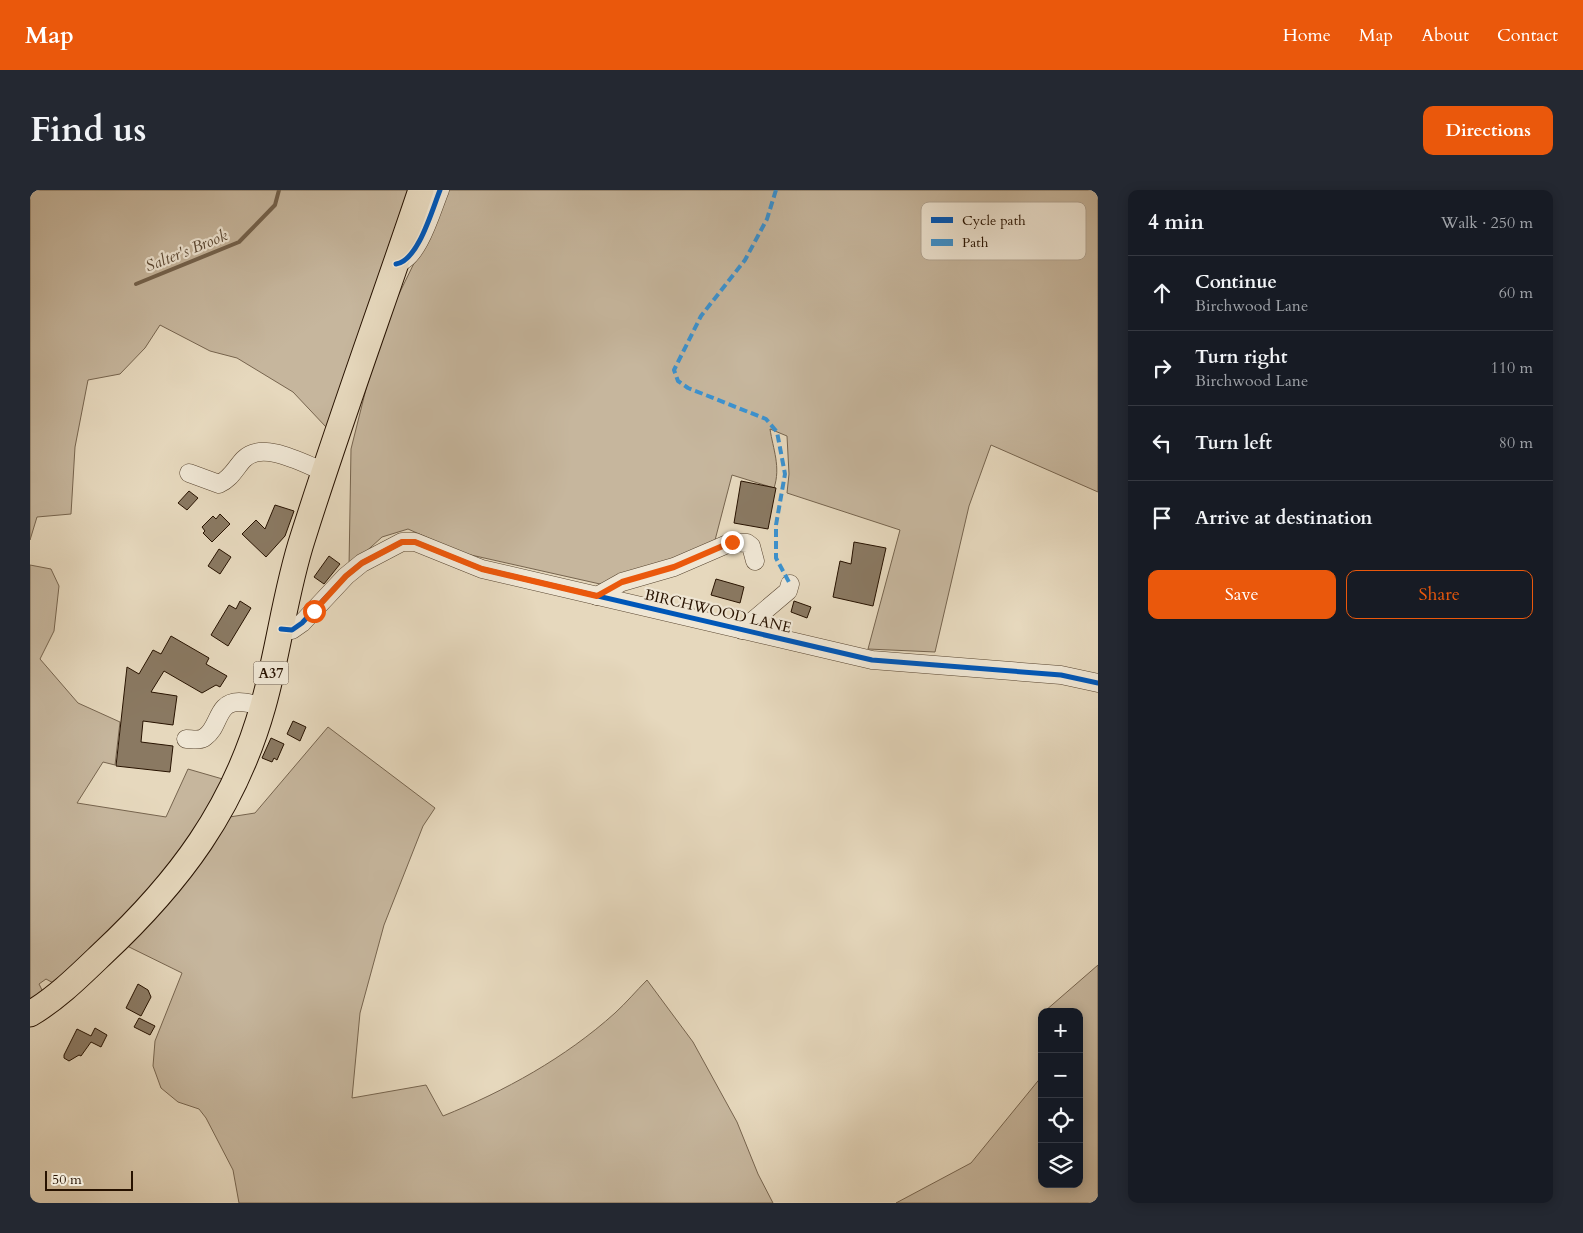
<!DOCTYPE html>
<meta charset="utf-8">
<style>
body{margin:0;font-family:Cardo,serif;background:#242831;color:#f1f3f6}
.controls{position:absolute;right:15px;bottom:15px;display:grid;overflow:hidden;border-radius:10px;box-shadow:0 2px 12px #0003}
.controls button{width:45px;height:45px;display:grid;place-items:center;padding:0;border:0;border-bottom:1px solid #363941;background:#171b24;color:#f1f3f6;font:25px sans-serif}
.scale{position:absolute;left:15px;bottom:12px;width:88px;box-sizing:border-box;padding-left:5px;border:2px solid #271200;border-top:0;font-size:14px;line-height:18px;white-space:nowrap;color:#271200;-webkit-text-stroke:4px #efe6d4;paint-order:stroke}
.stop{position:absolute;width:15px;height:15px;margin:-11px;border:4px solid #ea580c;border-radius:50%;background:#fff}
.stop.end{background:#ea580c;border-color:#fff;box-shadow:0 1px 5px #0008}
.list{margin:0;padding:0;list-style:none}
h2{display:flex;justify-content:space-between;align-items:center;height:65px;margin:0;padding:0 20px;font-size:21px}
h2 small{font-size:16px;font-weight:400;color:#9ea1a6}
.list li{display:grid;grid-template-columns:32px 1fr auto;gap:15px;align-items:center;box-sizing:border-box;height:75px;padding:0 20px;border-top:1px solid #363941}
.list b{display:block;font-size:19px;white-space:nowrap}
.list p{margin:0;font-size:16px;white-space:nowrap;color:#9ea1a6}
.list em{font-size:16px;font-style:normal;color:#9ea1a6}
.actions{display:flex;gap:10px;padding:15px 20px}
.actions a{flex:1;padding:11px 0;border:1px solid #ea580c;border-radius:10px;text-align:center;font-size:18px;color:#ea580c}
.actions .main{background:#ea580c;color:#fff}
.icon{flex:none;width:28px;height:28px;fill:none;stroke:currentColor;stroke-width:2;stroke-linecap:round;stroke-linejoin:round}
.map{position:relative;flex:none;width:1068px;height:1013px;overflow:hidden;border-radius:10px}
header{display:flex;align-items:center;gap:30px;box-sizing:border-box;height:70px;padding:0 25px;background:#ea580c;color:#fff}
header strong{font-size:24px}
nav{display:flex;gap:28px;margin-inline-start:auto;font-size:18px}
.intro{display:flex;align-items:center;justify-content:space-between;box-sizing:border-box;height:120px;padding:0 30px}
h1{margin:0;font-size:35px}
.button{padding:12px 22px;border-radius:10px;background:#ea580c;color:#fff;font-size:18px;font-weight:700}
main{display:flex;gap:30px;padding:0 30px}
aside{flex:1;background:#171b24;border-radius:10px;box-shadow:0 2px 12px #0003}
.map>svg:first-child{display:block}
</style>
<header>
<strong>Map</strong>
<nav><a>Home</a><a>Map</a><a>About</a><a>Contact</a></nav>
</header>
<div class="intro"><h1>Find us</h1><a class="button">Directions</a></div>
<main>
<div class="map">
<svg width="1068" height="1013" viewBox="0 0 1068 1013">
<rect width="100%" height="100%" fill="#e6d8bd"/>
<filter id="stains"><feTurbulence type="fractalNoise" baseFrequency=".004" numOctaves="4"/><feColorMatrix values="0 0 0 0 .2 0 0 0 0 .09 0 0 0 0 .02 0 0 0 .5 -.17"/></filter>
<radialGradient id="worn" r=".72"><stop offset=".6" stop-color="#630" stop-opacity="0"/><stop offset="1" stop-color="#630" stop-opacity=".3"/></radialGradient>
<g fill="#c6b69d" stroke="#76644e">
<path d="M0,0H378L300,237H296L263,202L207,168L180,161L130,135L115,158L90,184L58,190L45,257L41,324L7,327L0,350Z"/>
<path d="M414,0H1068V302L961,255L939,316L905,462L838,459L870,340L757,303L759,284L757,246L740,239C743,259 751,277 744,298L702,285L684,354L570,394L432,363L378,339L352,347L319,377L321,259L350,143L388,65Z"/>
<path d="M0,375L21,379L29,396L24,441L10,469L48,513L90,532L85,575L73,572L47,613L136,627L158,579L196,590L187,606L125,698L27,795L16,789L9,794L15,806L0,816Z"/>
<path d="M298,537L405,618L393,636L354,735L330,823L322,908L396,895L413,926C475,901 535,868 585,823C596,813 606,801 617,790L663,852L707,932L728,984L743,1013H209L203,980L176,928L169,919L148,912L131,898L123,876L125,851L152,783L93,754L193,628L225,623Z"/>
<path d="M1068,775V1013H866L941,973L1012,886V994H1049V822L1015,821Z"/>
</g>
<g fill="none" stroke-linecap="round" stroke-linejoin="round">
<path stroke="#73614b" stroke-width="4" d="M106,94L209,52L245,15L249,0"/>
</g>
<g fill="#8a7962" stroke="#271200">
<path d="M711,291L746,298L738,339L704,333Z"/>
<path d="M159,301L168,308L157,320L148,313Z"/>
<path d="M245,315L264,321L255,346L236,367L212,344L226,330L235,339Z"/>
<path d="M190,324L200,334L182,352L173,343L175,341L172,337L183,326L186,329Z"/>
<path d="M824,352L856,358L843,416L803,407L810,371L821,374Z"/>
<path d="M189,359L201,367L190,384L178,376Z"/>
<path d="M299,366L310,374L294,394L284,387Z"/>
<path d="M686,389L714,397L710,413L681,405Z"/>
<path d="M210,411L221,418L198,456L181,445L199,415L206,419Z"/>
<path d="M764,411L781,417L777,428L761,422Z"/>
<path d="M141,446L179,468L176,474L197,486L190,497L186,495L172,503L134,481L121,502L147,506L143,535L113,531L111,552L143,556L140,582L86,576L97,477L109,484L123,460L131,464Z"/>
<path d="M263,531L276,537L270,551L257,544Z"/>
<path d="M241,548L254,554L247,570L244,568L242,572L232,568Z"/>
<path d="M108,794L118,800L121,807L111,826L96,818Z"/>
<path d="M109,828L125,836L120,845L104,837Z"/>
<path d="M65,838L77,845L71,857L61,852L51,866L49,865L39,871L34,868V865L47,839L61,846Z"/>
</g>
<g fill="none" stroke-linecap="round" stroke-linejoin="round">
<defs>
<g id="minor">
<path d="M366,73C388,71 402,19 410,0"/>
<path d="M159,283L189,294C201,289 206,277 214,269C233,250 274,274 295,282"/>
<path d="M567,406L592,392L644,377L702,352L717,353L721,356L725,371"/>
<path d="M251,439L262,440L272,433L316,386L332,373L372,352H385L452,379L842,470L1031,485L1068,493"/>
<path d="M712,440L758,401L760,394"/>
<path d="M156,549C162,549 170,551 175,547C190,537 186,512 209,512C217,512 225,515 233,516"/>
</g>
<path id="highway" d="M0,824C27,808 49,786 72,764C149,692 204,619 233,516C249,460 255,402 273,347C310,230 352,116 391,0"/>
</defs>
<use href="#minor" stroke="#57442f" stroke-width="19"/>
<use href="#highway" stroke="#271200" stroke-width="27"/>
<use href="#minor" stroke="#efe6d4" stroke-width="18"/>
<use href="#highway" stroke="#e6d8bd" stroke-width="25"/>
<path stroke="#3b92d0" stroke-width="4" stroke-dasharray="8 4" stroke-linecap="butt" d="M746,0L737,29L715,70L671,126L644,180L648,191L658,198L736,229L747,242L755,284L746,335V368L760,394"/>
<defs>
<g id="cycleway">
<path d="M366,74C388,71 402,20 410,0"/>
<path d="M251,439L262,440L272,433L316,386L332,373L372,352H385L452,379L842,470L1031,485L1068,493"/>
</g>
</defs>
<use href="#cycleway" stroke="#efe6d4" stroke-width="8"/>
<use href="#cycleway" stroke="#0057b8" stroke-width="5"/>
</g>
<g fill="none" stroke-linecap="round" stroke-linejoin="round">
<path stroke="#ea580c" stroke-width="6" d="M284,421L316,386L332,373L372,352H385L452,379L567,406L592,392L644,377L702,352"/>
</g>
<g text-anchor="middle" stroke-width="4.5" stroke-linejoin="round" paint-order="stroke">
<rect fill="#efe6d4" stroke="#635240" stroke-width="1" x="223.5" y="471.5" width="35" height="23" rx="4"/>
<g font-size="14" font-weight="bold" fill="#271200">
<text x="241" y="488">A37</text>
</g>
<g font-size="15" fill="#271200" stroke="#efe6d4">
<text transform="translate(688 421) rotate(13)" y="5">BIRCHWOOD LANE</text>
</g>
<g font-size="16" font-style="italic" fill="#594632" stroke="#efe6d4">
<text transform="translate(156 60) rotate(-22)" y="6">Salter's Brook</text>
</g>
</g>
<rect x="891" y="12" width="165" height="58" rx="8" fill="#efe6d4" stroke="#b3a694" stroke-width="1"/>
<rect x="901" y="27" width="22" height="6" fill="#0057b8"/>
<rect x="901" y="49" width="22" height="7" fill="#3b92d0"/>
<g font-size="14" fill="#271200">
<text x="932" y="35">Cycle path</text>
<text x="932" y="57">Path</text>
</g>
<rect width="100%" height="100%" filter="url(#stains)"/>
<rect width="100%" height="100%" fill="url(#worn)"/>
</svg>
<div class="controls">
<button>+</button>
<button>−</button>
<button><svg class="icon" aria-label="locate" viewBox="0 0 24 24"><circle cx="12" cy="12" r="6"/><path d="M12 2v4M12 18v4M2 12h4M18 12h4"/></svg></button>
<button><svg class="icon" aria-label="layers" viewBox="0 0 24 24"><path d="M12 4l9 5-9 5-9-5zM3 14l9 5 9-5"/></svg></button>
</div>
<div class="scale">50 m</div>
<div class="stop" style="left:284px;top:421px"></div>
<div class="stop end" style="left:702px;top:352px"></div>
</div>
<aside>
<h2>4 min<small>Walk · 250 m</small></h2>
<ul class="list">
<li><svg class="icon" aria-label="ahead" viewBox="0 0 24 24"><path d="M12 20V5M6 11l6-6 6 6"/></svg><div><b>Continue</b><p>Birchwood Lane</p></div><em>60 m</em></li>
<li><svg class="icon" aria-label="right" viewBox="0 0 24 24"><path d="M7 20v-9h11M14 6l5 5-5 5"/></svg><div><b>Turn right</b><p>Birchwood Lane</p></div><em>110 m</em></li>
<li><svg class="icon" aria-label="left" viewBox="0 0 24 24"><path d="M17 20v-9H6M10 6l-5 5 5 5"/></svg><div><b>Turn left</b></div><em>80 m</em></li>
<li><svg class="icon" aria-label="arrive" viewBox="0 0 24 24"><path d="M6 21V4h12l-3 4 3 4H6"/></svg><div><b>Arrive at destination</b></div></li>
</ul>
<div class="actions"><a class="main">Save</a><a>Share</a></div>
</aside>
</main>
